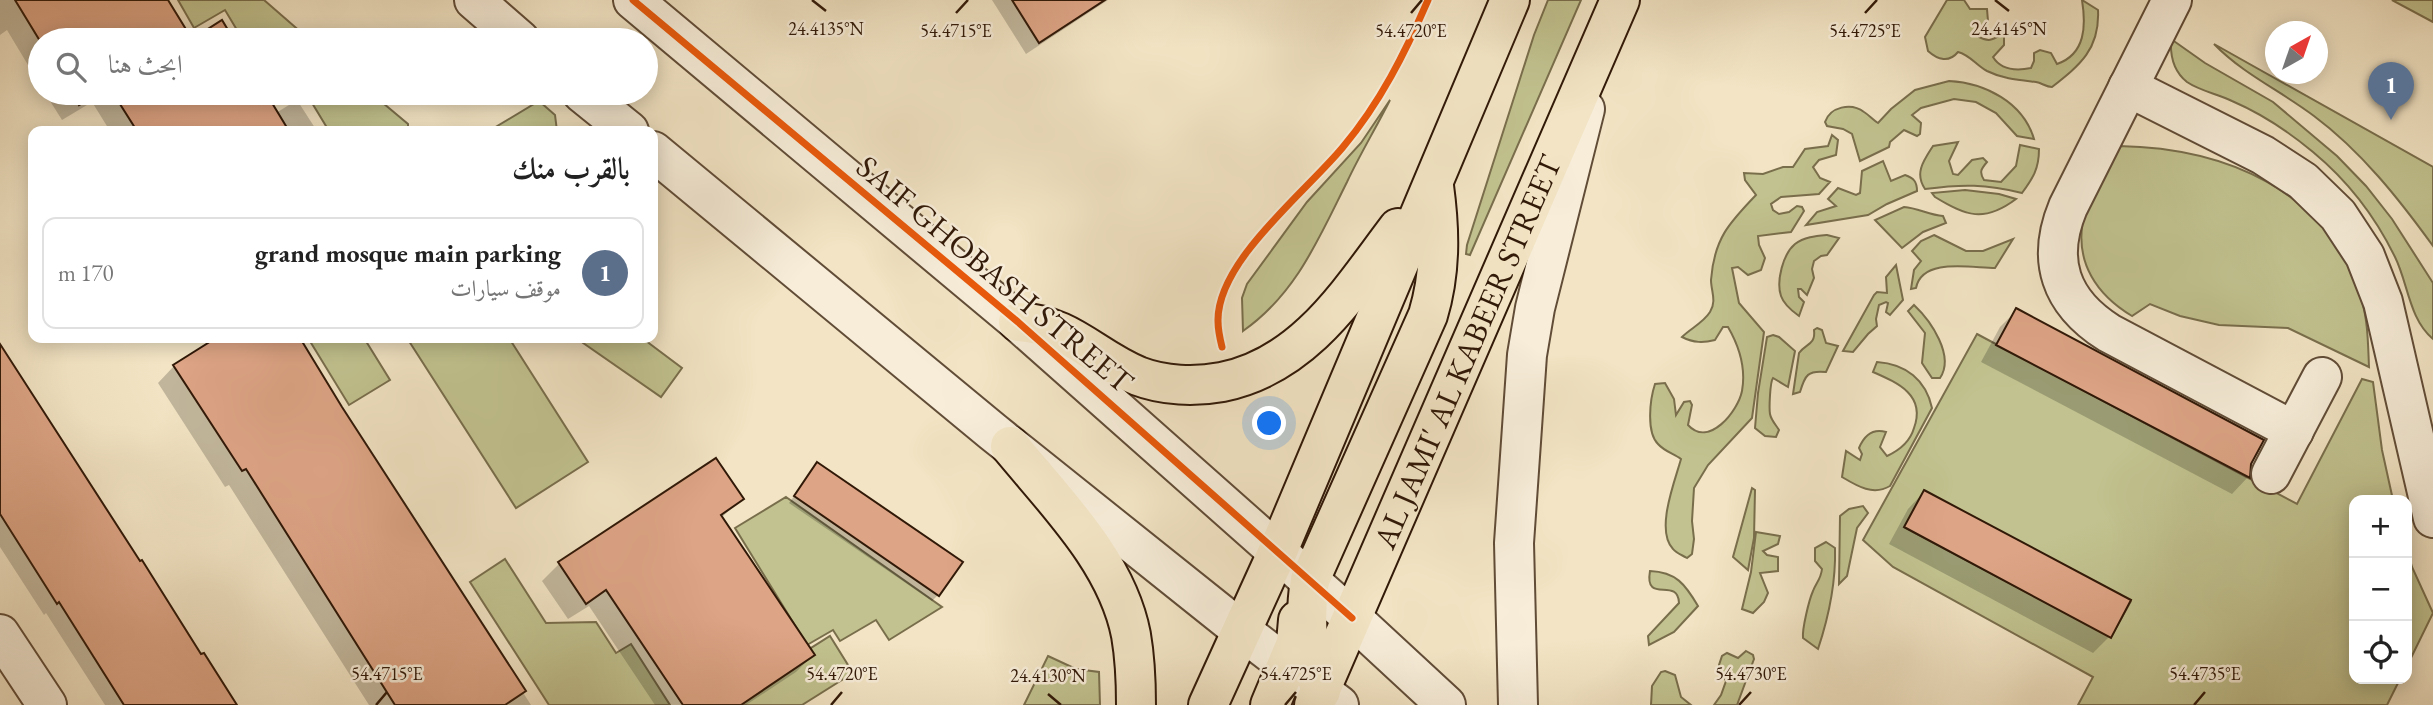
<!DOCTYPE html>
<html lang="ar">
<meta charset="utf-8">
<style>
body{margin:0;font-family:"EB Garamond",Amiri,serif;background:#f2f2f2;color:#222;direction:rtl}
.controls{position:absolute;right:21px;bottom:21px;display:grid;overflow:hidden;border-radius:14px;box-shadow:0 4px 18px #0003}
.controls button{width:63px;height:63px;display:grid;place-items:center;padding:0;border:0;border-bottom:2px solid #e0e0e0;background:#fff;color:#222;font:35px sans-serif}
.compass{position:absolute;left:2265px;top:21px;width:63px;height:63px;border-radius:50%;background:#fff;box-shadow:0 4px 18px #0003;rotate:40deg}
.you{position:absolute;left:1270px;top:424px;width:24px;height:24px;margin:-18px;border:5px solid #fff;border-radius:50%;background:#1a73e8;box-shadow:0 0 0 10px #1a73e833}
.badge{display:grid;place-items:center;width:46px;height:46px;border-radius:50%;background:#8f2418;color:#fff;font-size:23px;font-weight:700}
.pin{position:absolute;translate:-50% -58px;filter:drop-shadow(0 2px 4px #0008)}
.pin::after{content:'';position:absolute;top:37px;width:24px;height:21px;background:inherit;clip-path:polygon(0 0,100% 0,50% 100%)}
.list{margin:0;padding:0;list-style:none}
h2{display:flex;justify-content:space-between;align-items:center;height:91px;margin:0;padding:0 28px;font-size:30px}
h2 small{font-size:23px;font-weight:400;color:#767676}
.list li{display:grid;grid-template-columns:46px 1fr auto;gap:21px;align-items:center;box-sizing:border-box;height:112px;margin:0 14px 14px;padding:0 14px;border:2px solid #e0e0e0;border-radius:14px}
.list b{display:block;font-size:26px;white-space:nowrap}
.list p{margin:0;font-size:23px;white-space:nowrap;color:#767676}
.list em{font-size:23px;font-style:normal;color:#767676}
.icon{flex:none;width:38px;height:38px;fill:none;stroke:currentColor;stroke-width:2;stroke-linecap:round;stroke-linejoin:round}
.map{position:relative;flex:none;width:2433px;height:705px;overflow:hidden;direction:ltr}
.search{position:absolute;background:#fff;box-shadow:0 4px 18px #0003;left:28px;top:28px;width:630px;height:77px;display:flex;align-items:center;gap:18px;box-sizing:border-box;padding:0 24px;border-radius:38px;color:#767676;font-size:26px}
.panel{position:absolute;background:#fff;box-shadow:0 4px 18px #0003;left:28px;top:126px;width:630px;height:217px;border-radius:14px;direction:rtl}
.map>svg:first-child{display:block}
</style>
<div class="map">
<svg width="2433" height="705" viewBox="0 0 2433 705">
<rect width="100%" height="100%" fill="#f2e4c4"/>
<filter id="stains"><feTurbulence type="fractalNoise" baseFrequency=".00286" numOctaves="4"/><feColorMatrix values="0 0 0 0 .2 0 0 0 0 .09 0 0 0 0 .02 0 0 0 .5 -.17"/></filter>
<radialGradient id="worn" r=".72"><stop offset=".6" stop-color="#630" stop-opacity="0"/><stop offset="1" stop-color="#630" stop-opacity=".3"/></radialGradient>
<g fill="#c1c28f" stroke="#796e4c" stroke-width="2" fill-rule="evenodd">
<path d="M178,0H264L310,40H243L225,10L194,28Z"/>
<path d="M1548,0H1581L1470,255L1466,254L1467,245L1534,35Z"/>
<path d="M1947,0H1964L1970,9H1987L1988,21L1977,31L1979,37C1989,42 1992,40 2001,35L2004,36V45L1993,57C2001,70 2016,71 2031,68L2034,61V53L2040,50L2051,53L2057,64C2086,54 2086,25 2082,0L2098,10C2100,49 2080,65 2052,87C2046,87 2042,83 2036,82C2018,80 2003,79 1987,71C1976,65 1970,55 1958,52C1949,63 1938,60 1928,51L1925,37Z"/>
<path d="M2392,0H2433V22Z"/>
<path d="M2171,39L2205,63L2273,102L2337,156L2366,186L2392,219L2433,283V339C2409,319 2408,283 2395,257C2375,216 2348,181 2313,152C2289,132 2260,113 2232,101C2218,94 2200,91 2187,82C2173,71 2170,55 2171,39Z"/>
<path d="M2214,44L2433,167V246C2399,199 2361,151 2314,116C2281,91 2243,74 2214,44Z"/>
<path d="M1949,81C1985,83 2023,102 2034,139L2017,136L1996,113L1976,102L1954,99L1921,108L1912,115L1921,123L1920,134L1917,136L1904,130L1890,142L1889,147L1860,161L1852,134L1843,129L1827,126L1825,122C1830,107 1851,102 1864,112C1869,115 1873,120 1878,123L1891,109L1915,90Z"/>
<path d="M306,93H371L408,124V131H329Z"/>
<path d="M1390,100C1376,128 1360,154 1347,182C1319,238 1296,294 1243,331L1242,298L1247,284L1307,202L1361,143Z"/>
<path d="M539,101L555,115L557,131H489Z"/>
<path d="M1832,135L1838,140L1836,155L1819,160L1813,167L1820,178L1830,182L1819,194L1781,197L1771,204L1773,210L1779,214L1789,212L1797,206L1802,207L1804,211L1791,232L1758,236L1759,245L1765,258L1761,270L1748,275L1738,267L1732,268L1739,303L1764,332L1752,418L1708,465L1694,488L1692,521L1694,539L1692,554L1687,558C1682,555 1676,553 1673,549C1655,530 1675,481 1681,459C1674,454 1664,451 1658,444C1646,432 1650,399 1655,384L1665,383L1674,399L1676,415L1684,402L1690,401L1692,405L1688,425C1709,448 1738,411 1742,391C1746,369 1739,346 1728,327H1723L1715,340C1703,343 1694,343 1682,337C1691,328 1703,323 1710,312C1717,301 1711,291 1711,280C1714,239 1729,223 1756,195L1745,180L1744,173L1763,174L1783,167H1793L1805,149L1828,146Z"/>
<path d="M1958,142L1949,161L1953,174L1958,175L1972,160L1983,158L1987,162C1981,169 1979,172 1984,180L2001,182L2016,166L2020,145L2039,149C2039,169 2033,178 2022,193C1986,184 1962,184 1925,189C1914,173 1924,160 1933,146Z"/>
<path d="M2119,146C2224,148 2328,189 2361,298C2368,320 2368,344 2369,367L2288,328L2219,325L2180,316L2150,304L2132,316C2097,295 2075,263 2083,220C2087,203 2110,164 2119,146Z"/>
<path d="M1883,161L1891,181L1905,175C1914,178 1917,182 1917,191L1887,204L1868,215L1806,225L1817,212L1836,206L1828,199L1838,188L1856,195L1860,193L1862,171Z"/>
<path d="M1965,190L1999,194L2016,199C1984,223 1966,216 1935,197L1932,193Z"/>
<path d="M1904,207C1918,208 1929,215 1943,216L1946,223L1923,232L1902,248L1875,220Z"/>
<path d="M1827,235L1839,238L1827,255L1821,256L1814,261L1812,269L1814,278L1807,295L1801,289H1798L1799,297L1804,302L1799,316C1792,311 1784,305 1781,296C1776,281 1783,254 1795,244C1804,237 1816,236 1827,235Z"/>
<path d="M1934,235L1966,251H1983L2013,239L1995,268C1972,268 1922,257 1916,288L1911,289L1914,270L1921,261L1912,251L1921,241Z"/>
<path d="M1896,265L1903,300L1890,315L1886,312L1888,303L1886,302L1879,305L1876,319L1877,326L1868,334L1853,352L1843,351L1874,295L1877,292L1887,293L1886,277Z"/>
<path d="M1914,305C1931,321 1955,356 1940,378H1932L1922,363L1925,333L1908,311Z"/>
<path d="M1817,328L1822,330L1826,343L1838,346L1826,372C1808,370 1805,375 1800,392L1793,394L1799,353C1805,344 1816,345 1814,330Z"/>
<path d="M1977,334L2297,504L2362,379L2373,382L2382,450L2393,500H2354V679H2400L2387,705H2078L2093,677L1893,567L1863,540ZM1904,527L2131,600V601L2111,637Z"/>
<path d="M1773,335L1779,337L1795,351L1788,387L1773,378C1770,382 1769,408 1770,414C1771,420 1776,425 1779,430L1776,437L1765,436L1755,428L1758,393L1767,337Z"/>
<path d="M308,338H364L390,380L349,405Z"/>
<path d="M407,338H509L588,462L516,508Z"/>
<path d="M576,338H642L682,368L661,397Z"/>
<path d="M1877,362C1906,364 1926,380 1932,408L1890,486C1873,496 1857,486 1842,477L1846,451L1860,460L1862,454L1859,448C1864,436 1872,428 1886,432L1880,447L1887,456C1900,450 1910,442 1914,428C1926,395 1898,383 1873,372Z"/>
<path d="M1752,488L1755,490L1754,538L1748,570L1733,557Z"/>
<path d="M786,497L942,607L889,640L876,620L840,641L833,630L807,645L735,528Z"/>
<path d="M1863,506L1868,513L1857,528L1847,576L1839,584L1840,516L1849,509Z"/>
<path d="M1756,532L1780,536L1778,544L1763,551L1767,555L1778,557V571L1760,573L1768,593L1764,602L1753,613L1742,609L1751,572Z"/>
<path d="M1826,542L1835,548C1836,583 1829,616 1818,649L1803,638C1802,629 1809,600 1813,591C1816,583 1821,579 1822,569L1815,561V548Z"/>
<path d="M2407,549L2412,567L2433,613L2407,666Z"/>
<path d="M505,559L546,623L596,622L616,653L631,644L670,705H549L470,582Z"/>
<path d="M1650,571C1676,572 1685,584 1698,606L1674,632L1649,645L1648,636L1679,603C1678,576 1644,605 1650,571Z"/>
<path d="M830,636L853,673L802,705H721Z"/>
<path d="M1746,651L1753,655L1754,659L1737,705H1714L1721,695L1726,681L1719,665L1722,656L1727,653L1738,658Z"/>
<path d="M1048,656L1076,669L1099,672L1100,705H1024Z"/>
<path d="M1665,671L1675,675L1681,697L1691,705H1651L1652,686L1661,672Z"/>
</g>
<g fill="#0003">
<path d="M0,0H166L190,40H40V85L7,30L0,35Z"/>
<path d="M992,0H1108L1026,54Z"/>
<path d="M45,93H264L276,113L297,100L317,131H110L92,102L62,120Z"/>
<path d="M2017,310L2250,464L2248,477L2232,494L1981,362L2000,327Z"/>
<path d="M219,338H297L531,705H369L229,485L225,487L158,383L174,366Z"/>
<path d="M0,348L201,657L235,705H105L46,613L44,615L0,547Z"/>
<path d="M716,460L742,499L721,518L813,655L796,672L746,705H655L589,606L568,619L542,581L559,564Z"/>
<path d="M817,465L938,595L932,601L789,503Z"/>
<path d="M1924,492L2110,636L2093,653L1889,544L1908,509Z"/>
</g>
<g fill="#dda485" stroke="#311908" stroke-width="2">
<path d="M15,0H168L192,39L222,20L234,40L40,41Z"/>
<path d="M1012,0H1105L1039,43Z"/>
<path d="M72,93H99L79,105Z"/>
<path d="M113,93H266L289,131H137Z"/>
<path d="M2016,308L2264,440L2251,464L2250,478L1996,345Z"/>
<path d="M216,338H300L342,407L526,691L505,705H395L246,469L242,471L173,365Z"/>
<path d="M0,344L140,561L142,560L201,654L204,653L237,705H124L59,602L57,604L0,514Z"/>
<path d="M716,458L744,499L721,515L815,655L741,705H683L606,590L586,604L558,562Z"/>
<path d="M817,462L963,562L939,596L794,496Z"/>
<path d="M1924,490L2131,600L2111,638L1904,527Z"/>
</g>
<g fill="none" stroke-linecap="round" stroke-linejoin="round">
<defs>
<g id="minor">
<path d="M474,0L520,40"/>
<path d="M633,0L1018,322L1352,618L1446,705"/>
<path d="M2172,0L2068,207C2046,260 2060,302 2109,333L2294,431"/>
<path d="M2128,87L2263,155L2303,181L2338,215L2365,256L2383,302L2433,518"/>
<path d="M582,93L629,131"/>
<path d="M653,151L993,432L1242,631L1339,705"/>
<path d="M2271,474L2322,377"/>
<path d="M0,634L47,705"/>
<path d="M1518,705L1514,543L1527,355L1535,308L1585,109"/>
</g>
<g id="major">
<path d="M1018,322C1071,325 1092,357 1138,376C1164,386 1195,387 1222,382C1306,365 1350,291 1398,228"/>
<path d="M1010,446C1056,502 1117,562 1131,635C1135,658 1136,682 1136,705"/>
<path d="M1321,691C1307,653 1304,620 1310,580L1428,315C1441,272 1440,230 1434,186"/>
<path d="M1208,705L1278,551L1510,0"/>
<path d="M1270,705L1296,643L1298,620"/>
<path id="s1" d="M1314,705L1620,0"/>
</g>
</defs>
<use href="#minor" stroke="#614c37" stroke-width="42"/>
<use href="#major" stroke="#311908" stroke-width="42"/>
<use href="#minor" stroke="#f7edd9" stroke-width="38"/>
<use href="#major" stroke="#f2e4c4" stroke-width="38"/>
<defs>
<g id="cycleway">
<path d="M633,0L1018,322L1352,618"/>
<path d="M1222,347C1220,339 1218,330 1218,321C1217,261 1306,192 1343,147C1380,103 1405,53 1428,0"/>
</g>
</defs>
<use href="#cycleway" stroke="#f7edd9" stroke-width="11"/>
<use href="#cycleway" stroke="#e8590c" stroke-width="7"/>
</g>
<path fill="none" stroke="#311908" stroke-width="2.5" d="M812,0L826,11M1995,0L2009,11M956,13L968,0M1411,13L1422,0M1865,13L1877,0M1048,694L1061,705M376,705L387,692M831,705L842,692M1285,705L1296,692M1739,705L1751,692M2194,705L2205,692"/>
<g text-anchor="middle" stroke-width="5" stroke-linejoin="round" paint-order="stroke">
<g font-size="32" fill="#311908" stroke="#f7edd9">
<text transform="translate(995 274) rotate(40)" y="11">SAIF GHOBASH STREET</text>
<text dy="11" stroke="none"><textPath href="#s1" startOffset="385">AL JAMI' AL KABEER STREET</textPath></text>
</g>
</g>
<g font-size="18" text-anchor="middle" fill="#311908" stroke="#f7edd9" stroke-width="5" stroke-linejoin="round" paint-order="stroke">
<text x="826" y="35">24.4135°N</text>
<text x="2009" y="35">24.4145°N</text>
<text x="956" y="37">54.4715°E</text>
<text x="1411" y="37">54.4720°E</text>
<text x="1865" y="37">54.4725°E</text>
<text x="387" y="680">54.4715°E</text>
<text x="842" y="680">54.4720°E</text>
<text x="1296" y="680">54.4725°E</text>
<text x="1751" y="680">54.4730°E</text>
<text x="2205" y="680">54.4735°E</text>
<text x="1048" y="682">24.4130°N</text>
</g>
<rect width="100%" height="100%" filter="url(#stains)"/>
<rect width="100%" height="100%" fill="url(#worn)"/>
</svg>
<div class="controls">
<button>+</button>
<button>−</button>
<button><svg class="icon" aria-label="locate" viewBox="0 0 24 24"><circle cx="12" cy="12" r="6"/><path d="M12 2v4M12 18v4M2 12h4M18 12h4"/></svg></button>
</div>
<svg class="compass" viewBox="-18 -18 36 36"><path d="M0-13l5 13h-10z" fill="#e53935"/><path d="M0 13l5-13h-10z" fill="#767676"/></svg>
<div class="you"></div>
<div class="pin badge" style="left:2391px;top:120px;background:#5c6f8a">1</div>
<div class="search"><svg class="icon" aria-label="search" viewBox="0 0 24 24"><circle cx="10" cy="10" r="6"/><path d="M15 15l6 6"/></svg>ابحث هنا</div>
<section class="panel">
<h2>بالقرب منك<small></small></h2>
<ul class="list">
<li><span class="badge" style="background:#5c6f8a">1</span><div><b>grand mosque main parking</b><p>موقف سيارات</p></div><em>170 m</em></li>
</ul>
</section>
</div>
